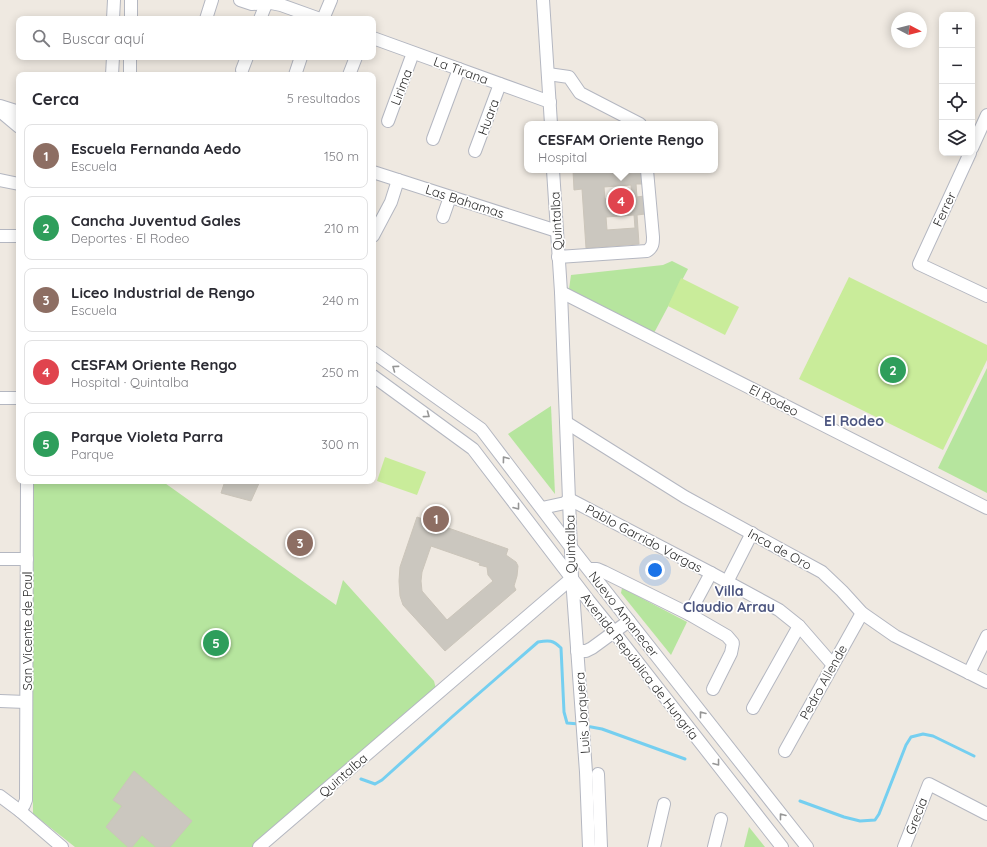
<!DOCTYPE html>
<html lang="es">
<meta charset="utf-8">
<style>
body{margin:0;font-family:Quicksand,sans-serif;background:#f2f2f3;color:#2b2b33}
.controls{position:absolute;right:12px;top:12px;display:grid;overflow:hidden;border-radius:8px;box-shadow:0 2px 10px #0003}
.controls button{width:36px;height:36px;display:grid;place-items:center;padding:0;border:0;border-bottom:1px solid #e1e1e2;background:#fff;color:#2b2b33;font:20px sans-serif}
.compass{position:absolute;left:891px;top:12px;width:36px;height:36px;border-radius:50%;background:#fff;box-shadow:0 2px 10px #0003;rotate:97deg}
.you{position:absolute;left:655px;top:570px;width:14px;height:14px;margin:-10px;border:3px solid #fff;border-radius:50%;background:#1a73e8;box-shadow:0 0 0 6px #1a73e833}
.badge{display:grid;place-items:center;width:26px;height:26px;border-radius:50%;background:#b45309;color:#fff;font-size:13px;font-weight:700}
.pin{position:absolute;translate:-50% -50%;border:2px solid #fff;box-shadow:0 1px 4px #0006}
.popup{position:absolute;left:524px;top:121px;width:194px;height:52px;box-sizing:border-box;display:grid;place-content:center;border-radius:8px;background:#fff;filter:drop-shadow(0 1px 3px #0005);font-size:13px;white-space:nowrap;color:#7c7c81}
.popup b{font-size:15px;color:#2b2b33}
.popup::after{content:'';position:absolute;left:50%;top:100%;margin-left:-8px;border:8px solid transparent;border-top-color:#fff}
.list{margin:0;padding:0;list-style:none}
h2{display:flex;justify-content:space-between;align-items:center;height:52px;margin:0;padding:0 16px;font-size:17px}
h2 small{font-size:13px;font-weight:400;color:#7c7c81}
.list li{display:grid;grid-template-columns:26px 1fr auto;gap:12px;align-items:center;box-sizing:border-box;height:64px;margin:0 8px 8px;padding:0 8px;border:1px solid #e1e1e2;border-radius:8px}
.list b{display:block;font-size:15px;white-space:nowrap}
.list p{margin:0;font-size:13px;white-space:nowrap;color:#7c7c81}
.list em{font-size:13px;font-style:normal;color:#7c7c81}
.icon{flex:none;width:22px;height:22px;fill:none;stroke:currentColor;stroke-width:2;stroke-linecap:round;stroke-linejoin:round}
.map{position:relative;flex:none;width:987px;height:847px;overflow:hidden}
.search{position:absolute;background:#fff;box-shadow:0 2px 10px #0003;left:16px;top:16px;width:360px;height:44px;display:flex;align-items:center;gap:10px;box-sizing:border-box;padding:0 14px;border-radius:8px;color:#7c7c81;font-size:15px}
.panel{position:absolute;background:#fff;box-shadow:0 2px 10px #0003;left:16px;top:72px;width:360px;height:412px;border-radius:8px}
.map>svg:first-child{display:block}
</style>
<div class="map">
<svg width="987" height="847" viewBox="0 0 987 847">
<rect width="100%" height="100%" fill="#efe9e1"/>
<g fill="#b6e59e">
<path d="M672,261L688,269L654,333L569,289L571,275L663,265Z"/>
<path d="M987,368V493L938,468Z"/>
<path d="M551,406L555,494L508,434Z"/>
<path d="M31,481H162L336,605L343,580L434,681L436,689L258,847H75L33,814Z"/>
<path d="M622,588L687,622L671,655L621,593Z"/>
<path d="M749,827L765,847H744Z"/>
</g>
<g fill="#c9ec9a">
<path d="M849,277L987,345V360L943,450L799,379Z"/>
<path d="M681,278L739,307L725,335L668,306Z"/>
<path d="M385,457L426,472L417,495L377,481Z"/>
</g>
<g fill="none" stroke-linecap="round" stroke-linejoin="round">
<g stroke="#75cff0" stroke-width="3">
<path d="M586,726L602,729L685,759"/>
<path d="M361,779L375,784L382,780L453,716L538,642C549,640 553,640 561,648L564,712L567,723L579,724"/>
<path d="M800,801L844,817L860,821L875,820L879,814L906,745L911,737L923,734L933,736L974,756"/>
</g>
</g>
<g fill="#cbc7bf" stroke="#cbc5ba" fill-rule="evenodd">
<path d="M573,170H642L643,184H636L637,197L644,196L645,214L637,215L639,244L586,248L582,189L574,190ZM631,185L632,197L605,199L604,187ZM634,215L635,228L607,230L606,217Z"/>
<path d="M225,481H260L251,501L221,493Z"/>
<path d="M417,517L508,549L506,555L516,562L518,566L517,576L514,586L516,590L445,651L403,605L400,596L399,581L400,567ZM431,546L480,563L479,565L487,567L488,575L493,581L447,620L422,591L421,581L422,572Z"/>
<path d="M134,771L192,821L170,847H156L142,835L132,847H128L106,827L122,806L113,800Z"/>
</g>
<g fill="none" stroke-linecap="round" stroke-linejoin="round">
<defs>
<g id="minor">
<path d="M240,0L252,4L271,3L281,5L320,19"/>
<path d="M543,0L551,124"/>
<path d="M113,19L114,0"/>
<path d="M131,19V0"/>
<path d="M206,19L212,0"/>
<path d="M260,19L266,4"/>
<path d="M323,19L331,0"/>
<path d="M373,38L550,102"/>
<path d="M242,70L247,57"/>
<path d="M548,74L569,77L580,93L640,124"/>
<path d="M112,75L113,57"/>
<path d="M130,75V57"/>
<path d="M295,75L301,57"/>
<path d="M349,75L356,57"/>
<path d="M0,106L19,112"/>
<path d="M0,111L19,127"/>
<path d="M388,121L413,53"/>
<path d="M433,139L459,69"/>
<path d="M972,148L987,115"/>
<path d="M475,151L500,84"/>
<path d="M970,153L919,264L987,296"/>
<path d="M553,170L561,292L572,578L586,772L589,847"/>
<path d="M373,172L557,231"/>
<path d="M0,180L19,184"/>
<path d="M443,217L450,197"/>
<path d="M0,236H19"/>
<path d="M373,236L391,202L398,180"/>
<path d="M558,257L647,251C653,247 653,243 653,237L647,170"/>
<path d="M561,292L987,508"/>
<path d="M373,352L481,429L570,546L807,847"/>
<path d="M373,376L473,449L589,601L614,632L782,847"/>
<path d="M0,398H19"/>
<path d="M567,423L685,497L822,572L842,591L862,613L895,636L987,682"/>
<path d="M542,508L565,503L569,499L711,573L779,610L799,626L833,665"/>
<path d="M0,559H27"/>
<path d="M589,569H597L604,572L689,614L727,636L733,643L731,653L713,689"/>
<path d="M727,582L752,533"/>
<path d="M689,614L711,573"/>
<path d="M577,651H586L592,648L629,621"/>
<path d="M969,673L987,636"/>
<path d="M0,701L26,702"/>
<path d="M753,708L799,626"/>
<path d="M785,751L862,613"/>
<path d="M598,774L601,847"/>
<path d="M0,796L20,811L62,847"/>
<path d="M20,811L24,805L26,800L27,481"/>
<path d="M259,847L572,578"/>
<path d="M654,847L664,804"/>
<path d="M714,847L721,819"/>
<path d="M904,847L929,784L987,814"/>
</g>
</defs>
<use href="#minor" stroke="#b4b7c1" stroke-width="14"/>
<use href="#minor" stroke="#fff" stroke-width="12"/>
</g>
<defs><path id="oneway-chevron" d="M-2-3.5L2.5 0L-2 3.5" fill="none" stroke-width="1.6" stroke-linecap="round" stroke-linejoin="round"/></defs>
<g stroke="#969696">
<use href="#oneway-chevron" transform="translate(395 368) rotate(-144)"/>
<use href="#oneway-chevron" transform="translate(427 415) rotate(36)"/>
<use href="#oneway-chevron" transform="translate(505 459) rotate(-127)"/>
<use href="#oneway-chevron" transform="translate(517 507) rotate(52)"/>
<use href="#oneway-chevron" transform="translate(702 714) rotate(-128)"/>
<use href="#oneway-chevron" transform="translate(717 763) rotate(52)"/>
<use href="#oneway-chevron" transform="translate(782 816) rotate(-128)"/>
</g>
<g text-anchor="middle" stroke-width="3.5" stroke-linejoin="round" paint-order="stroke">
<g font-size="13" fill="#2e2e2e" stroke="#fff">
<text transform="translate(461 70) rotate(20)" y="5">La Tirana</text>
<text transform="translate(401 87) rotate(-69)" y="5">Lirima</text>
<text transform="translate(488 117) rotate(-70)" y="5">Huara</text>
<text transform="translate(465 201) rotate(18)" y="5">Las Bahamas</text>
<text transform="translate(944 209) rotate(-65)" y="5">Ferrer</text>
<text transform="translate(556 221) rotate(-93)" y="5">Quintalba</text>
<text transform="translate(774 400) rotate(27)" y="5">El Rodeo</text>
<text transform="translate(644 538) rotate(28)" y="5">Pablo Garrido Vargas</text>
<text transform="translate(570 544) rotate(-91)" y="5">Quintalba</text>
<text transform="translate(780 549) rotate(29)" y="5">Inca de Oro</text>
<text transform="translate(624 614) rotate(52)" y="5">Nuevo Amanecer</text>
<text transform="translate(27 631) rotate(-90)" y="5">San Vicente de Paul</text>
<text transform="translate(640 666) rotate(52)" y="5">Avenida República de Hungría</text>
<text transform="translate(823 682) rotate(-61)" y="5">Pedro Allende</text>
<text transform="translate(582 713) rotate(-94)" y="5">Luis Jorquera</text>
<text transform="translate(343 775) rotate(-41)" y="5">Quintalba</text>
<text transform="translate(916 816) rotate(-69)" y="5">Grecia</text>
</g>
<g font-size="14" font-weight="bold" fill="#4d5680" stroke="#fff">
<text x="854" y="426">El Rodeo</text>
<text x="729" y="596">Villa<tspan x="729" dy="16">Claudio Arrau</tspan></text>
</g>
</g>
</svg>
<div class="controls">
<button>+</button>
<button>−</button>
<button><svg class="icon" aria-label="locate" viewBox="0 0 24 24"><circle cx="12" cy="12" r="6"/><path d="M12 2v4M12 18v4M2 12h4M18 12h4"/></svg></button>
<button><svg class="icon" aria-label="layers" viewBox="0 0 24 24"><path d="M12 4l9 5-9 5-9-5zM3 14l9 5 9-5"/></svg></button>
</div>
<svg class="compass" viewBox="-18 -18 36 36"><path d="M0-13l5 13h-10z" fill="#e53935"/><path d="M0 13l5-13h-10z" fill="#7c7c81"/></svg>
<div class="you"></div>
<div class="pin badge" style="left:436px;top:519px;background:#8d6e63">1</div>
<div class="pin badge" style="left:893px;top:370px;background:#2e9e5b">2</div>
<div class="pin badge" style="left:300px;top:543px;background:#8d6e63">3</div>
<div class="pin badge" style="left:621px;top:201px;background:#e0444e">4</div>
<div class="popup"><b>CESFAM Oriente Rengo</b>Hospital</div>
<div class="pin badge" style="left:216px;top:643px;background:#2e9e5b">5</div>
<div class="search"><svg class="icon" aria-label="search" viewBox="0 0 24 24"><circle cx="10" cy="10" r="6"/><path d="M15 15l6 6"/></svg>Buscar aquí</div>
<section class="panel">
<h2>Cerca<small>5 resultados</small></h2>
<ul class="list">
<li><span class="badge" style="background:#8d6e63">1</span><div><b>Escuela Fernanda Aedo</b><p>Escuela</p></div><em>150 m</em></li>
<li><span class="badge" style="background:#2e9e5b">2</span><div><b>Cancha Juventud Gales</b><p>Deportes · El Rodeo</p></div><em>210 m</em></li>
<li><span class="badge" style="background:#8d6e63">3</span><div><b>Liceo Industrial de Rengo</b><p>Escuela</p></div><em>240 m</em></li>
<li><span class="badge" style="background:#e0444e">4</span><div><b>CESFAM Oriente Rengo</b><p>Hospital · Quintalba</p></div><em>250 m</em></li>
<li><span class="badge" style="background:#2e9e5b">5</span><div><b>Parque Violeta Parra</b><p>Parque</p></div><em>300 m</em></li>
</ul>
</section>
</div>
